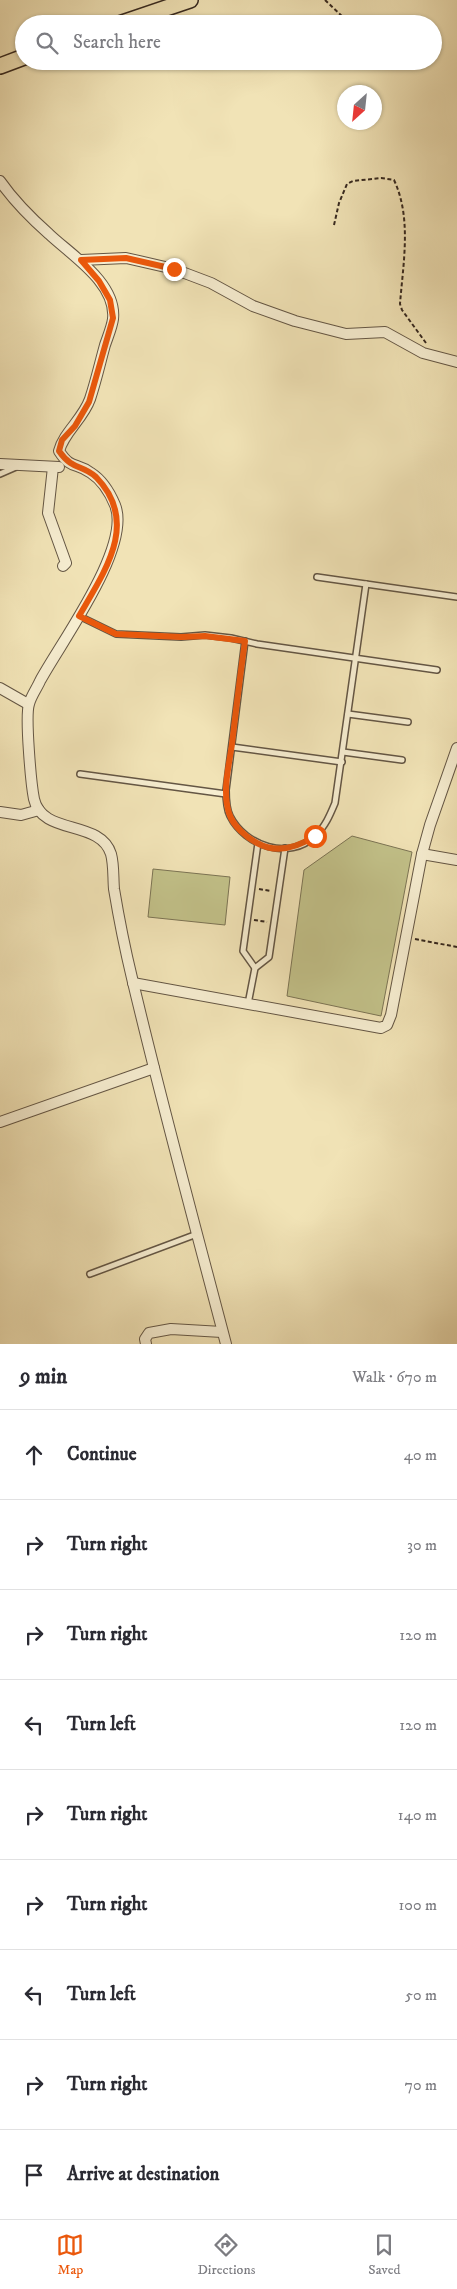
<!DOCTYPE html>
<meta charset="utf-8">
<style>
body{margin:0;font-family:"IM FELL DW Pica",serif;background:#f2f2f3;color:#2b2b33}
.compass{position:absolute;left:337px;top:85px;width:45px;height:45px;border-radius:50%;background:#fff;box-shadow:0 1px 4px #0004;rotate:207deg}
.stop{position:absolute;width:15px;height:15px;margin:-11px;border:4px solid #ea580c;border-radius:50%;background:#fff}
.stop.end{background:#ea580c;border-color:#fff;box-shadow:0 1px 5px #0008}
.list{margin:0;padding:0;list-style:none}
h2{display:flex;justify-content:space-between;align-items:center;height:65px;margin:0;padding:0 20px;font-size:21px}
h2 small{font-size:16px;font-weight:400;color:#7c7c81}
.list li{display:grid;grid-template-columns:32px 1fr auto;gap:15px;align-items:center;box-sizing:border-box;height:90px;padding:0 20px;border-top:1px solid #e1e1e2}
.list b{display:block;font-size:19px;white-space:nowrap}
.list em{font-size:16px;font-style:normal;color:#7c7c81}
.icon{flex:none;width:28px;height:28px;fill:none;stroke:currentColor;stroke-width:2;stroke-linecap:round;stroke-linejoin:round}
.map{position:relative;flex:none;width:457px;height:1344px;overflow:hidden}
.search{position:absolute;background:#fff;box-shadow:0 1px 4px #0004;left:15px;right:15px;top:15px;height:55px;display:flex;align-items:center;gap:12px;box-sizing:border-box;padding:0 18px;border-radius:28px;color:#7c7c81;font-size:19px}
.sheet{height:875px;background:#fff}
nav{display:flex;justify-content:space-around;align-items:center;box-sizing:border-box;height:70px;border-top:1px solid #e1e1e2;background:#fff;font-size:14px;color:#7c7c81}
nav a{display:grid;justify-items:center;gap:2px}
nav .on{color:#ea580c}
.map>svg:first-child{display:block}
</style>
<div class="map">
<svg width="457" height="1344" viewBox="0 0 457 1344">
<rect width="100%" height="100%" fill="#f1e3b6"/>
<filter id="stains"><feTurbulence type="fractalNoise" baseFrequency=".004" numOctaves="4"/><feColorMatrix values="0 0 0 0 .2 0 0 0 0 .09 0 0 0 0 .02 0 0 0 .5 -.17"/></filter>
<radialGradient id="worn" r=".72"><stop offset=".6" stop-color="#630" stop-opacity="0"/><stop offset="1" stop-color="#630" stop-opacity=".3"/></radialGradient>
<g fill="#c2c189" stroke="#7c7454">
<path d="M352,836L412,852L381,1016L287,996L304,870Z"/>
<path d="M153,869L230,877L225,925L148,917Z"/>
</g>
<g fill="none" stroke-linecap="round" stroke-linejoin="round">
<defs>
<g id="lane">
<path d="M0,474L16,467"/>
<path d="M317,577L457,597"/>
<path d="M79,616L116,634L181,637L205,635L231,638L257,644L437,670"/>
<path d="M245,641L226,790C226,798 226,808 230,816C245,846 289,861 315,836C325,827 330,815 335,803L366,584"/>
<path d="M348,714L408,722"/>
<path d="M232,747L342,762"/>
<path d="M343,752L402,760"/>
<path d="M80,774L226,794"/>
<path d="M255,968L243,951L258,843"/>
<path d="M248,1004L255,968L269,957L285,848"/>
<path d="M90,1274L197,1234"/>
</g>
<g id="street">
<path d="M0,181C14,201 31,218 49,234C71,255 117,283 113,319C112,327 108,336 105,345C100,363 96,381 90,399C83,419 64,432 59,451C71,470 76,462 91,473C102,480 110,493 115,505C132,547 61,642 40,681C37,688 31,696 29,704C25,716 31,784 34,799C42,836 100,819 111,854C114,865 113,878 114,889C119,919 125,949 132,978C161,1101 194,1222 226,1344"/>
<path d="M81,260L126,258L174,269L211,283L253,306L295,321L346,334L385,332L423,353L457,362"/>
<path d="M0,464L59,467"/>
<path d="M53,467L48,513L66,563L63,566"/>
<path d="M0,688L28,704"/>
<path d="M0,812L21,815L39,810"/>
<path d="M422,854L457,860"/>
<path d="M133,983L381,1028L387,1025L391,1015L422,854L430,825L457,748"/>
<path d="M0,1122L154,1068"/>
<path d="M146,1344L145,1339L149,1333L171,1329L222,1332"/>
</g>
<g id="primary">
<path d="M119,24L190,0"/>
<path d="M0,66L24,57"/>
</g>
</defs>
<use href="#lane" stroke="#645644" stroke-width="8"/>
<use href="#street" stroke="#645644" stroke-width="12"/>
<use href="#primary" stroke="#35271e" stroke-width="18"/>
<g stroke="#35271e" stroke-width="2" stroke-dasharray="4 2.5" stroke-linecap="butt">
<path d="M325,0L344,18L355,24"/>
<path d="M334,225L339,203L347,184L353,181L381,178L394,180C412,218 403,264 400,304L402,310L426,343"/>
<path d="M259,889L271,891"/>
<path d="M254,920L267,922"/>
<path d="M415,939L457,947"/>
</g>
<use href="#lane" stroke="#f6edd0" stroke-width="5"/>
<use href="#street" stroke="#f6edd0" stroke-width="10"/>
<use href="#primary" stroke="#f1e3b6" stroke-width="15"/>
</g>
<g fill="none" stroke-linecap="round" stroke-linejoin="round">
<path stroke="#ea580c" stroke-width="6" d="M174,269L126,258L81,260L99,281L110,300L113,318L89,402L75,426L62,440L59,451C73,471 82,464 96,477C140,522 105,571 79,616L116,634L181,637L205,636L245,641C240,676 236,710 232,744C229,766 222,791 229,813C233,826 246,837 257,843C277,854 298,847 315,836"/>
</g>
<rect width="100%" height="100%" filter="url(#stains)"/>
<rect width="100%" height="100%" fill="url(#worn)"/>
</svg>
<svg class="compass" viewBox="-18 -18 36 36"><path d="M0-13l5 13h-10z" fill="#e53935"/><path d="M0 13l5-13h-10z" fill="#7c7c81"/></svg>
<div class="stop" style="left:315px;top:836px"></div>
<div class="stop end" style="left:174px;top:269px"></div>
<div class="search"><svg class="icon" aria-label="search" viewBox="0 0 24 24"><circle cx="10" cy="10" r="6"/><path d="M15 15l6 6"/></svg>Search here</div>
</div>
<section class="sheet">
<h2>9 min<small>Walk · 670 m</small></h2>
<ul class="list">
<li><svg class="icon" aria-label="ahead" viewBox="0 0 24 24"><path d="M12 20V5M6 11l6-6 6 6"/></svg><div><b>Continue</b></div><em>40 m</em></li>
<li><svg class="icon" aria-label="right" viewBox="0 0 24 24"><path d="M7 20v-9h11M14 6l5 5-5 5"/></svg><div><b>Turn right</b></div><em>30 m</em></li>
<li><svg class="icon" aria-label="right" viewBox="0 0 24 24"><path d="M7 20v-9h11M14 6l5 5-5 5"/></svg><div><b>Turn right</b></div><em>120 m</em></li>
<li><svg class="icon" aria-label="left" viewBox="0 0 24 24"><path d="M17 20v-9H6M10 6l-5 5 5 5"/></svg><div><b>Turn left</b></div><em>120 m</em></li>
<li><svg class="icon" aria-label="right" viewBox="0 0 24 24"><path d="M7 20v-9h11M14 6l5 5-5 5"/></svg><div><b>Turn right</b></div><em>140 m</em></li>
<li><svg class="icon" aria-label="right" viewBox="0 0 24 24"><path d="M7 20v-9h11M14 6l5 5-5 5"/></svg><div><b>Turn right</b></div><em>100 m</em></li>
<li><svg class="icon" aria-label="left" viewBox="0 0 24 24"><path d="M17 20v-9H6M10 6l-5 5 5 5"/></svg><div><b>Turn left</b></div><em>50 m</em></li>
<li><svg class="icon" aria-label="right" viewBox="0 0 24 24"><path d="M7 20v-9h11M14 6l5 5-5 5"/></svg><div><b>Turn right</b></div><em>70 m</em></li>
<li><svg class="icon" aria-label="arrive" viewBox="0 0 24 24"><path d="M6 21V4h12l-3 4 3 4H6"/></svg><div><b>Arrive at destination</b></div></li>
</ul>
</section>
<nav>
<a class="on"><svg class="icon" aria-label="map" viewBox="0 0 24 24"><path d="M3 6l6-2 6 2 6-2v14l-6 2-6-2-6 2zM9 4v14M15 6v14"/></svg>Map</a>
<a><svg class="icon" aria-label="directions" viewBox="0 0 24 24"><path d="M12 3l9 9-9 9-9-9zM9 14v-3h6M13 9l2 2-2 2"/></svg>Directions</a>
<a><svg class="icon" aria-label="saved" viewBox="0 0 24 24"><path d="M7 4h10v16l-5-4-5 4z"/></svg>Saved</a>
</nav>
